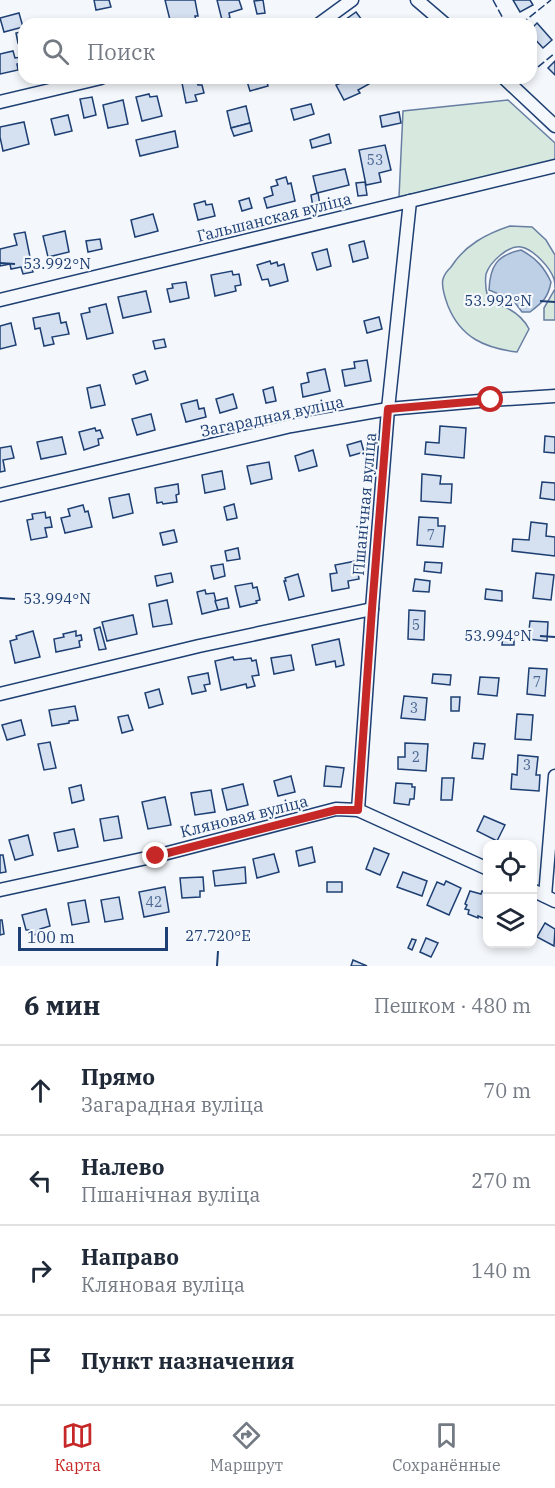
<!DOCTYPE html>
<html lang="ru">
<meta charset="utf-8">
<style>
body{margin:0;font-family:"IBM Plex Serif",serif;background:#f2f2f3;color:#1f2937}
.controls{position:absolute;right:18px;bottom:18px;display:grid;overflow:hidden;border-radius:12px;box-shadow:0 3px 9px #0003}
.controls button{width:54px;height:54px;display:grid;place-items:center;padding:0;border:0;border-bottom:2px solid #e0e1e3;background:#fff;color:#1f2937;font:30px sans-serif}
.scale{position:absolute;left:18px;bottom:15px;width:150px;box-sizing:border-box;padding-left:6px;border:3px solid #1d3f73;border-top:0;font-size:16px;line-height:21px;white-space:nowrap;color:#1d3f73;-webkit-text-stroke:4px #f4f7fb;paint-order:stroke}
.stop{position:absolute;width:18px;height:18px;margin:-14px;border:4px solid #c62828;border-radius:50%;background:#fff}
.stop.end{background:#c62828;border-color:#fff;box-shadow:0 2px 6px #0008}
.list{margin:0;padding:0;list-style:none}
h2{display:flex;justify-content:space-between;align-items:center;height:78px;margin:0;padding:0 24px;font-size:26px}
h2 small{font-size:20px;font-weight:400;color:#747a83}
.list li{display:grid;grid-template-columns:39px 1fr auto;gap:18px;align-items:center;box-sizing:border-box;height:90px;padding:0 24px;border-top:2px solid #e0e1e3}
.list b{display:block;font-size:22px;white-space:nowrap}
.list p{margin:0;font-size:20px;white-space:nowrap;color:#747a83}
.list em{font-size:20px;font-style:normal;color:#747a83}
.icon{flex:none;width:33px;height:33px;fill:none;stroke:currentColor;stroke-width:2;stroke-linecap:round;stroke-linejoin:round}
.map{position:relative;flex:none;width:555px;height:966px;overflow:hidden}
.search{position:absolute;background:#fff;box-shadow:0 3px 9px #0003;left:18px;right:18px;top:18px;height:66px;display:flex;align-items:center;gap:15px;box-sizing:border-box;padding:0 21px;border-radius:18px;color:#747a83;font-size:22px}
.sheet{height:438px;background:#fff}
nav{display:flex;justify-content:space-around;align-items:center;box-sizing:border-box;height:84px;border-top:2px solid #e0e1e3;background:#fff;font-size:16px;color:#747a83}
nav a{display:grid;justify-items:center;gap:3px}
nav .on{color:#c62828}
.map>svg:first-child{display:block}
</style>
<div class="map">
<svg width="555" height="966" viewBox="0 0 555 966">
<rect width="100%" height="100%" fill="#f4f7fb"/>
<g fill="#d7e8df" stroke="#687fa3" stroke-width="1.5">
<path d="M508,100L555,143V162L399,197L403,111Z"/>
<path d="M510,226L532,227L546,240L555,255V288C555,285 555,282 554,279C550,267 533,249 521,247C508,245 490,262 486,274C485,281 486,291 488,298C494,304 501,305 509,309C518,314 525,321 529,329L517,352C485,348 461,338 448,306C445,298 441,287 443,279C444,275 448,270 451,267C465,245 486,234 510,226Z"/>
<path d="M555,289V320H544V308Z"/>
</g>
<path fill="#bed0e5" stroke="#687fa3" stroke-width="1.5" d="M521,250C536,258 544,267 551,282C548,298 543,302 530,312H522L513,300L489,290C490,266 497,255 521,250Z"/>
<g fill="#d5e0f0" stroke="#1d3f73" stroke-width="1.5">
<path d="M94,0H109L111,7L96,10Z"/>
<path d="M165,0H195L198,16H195L196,22L189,24H171Z"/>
<path d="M217,0H239L242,9L229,13L230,18L222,20Z"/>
<path d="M263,0L265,13L257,14L254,1Z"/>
<path d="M513,0H530L533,5L520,12Z"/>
<path d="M356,12L362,20L357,24H348L345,20Z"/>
<path d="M19,13L23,27L4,32L0,18Z"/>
<path d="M537,23L552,40L543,48L531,35V29Z"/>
<path d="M21,32L23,42L18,43L16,33Z"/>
<path d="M13,51L15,58L21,57L22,63L17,64L18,70L0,74V54Z"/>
<path d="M555,61V75L548,68Z"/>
<path d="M246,78H266L268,86L250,91Z"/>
<path d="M347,78H366L369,84L358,90L360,93L344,100L336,85L348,80Z"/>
<path d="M197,80L198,85H202L204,93L195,95L197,101L186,103L182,83Z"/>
<path d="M149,94L150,97L157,96L162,116L142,121L136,97Z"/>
<path d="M92,97L96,115L84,118L80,99Z"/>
<path d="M123,100L128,124L108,128L103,105Z"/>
<path d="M311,104L314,114L294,120L291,109Z"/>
<path d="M246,106L250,123L231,128L227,111Z"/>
<path d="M399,112L401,123L382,127L380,116Z"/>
<path d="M68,115L72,131L55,135L51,119Z"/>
<path d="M24,122L29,144L3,151L0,137V127Z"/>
<path d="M250,123L252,131L234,136L231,128Z"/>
<path d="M175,131L178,147L140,156L136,140Z"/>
<path d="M329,134L331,143L312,148L310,140Z"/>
<path d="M385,145L391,170L379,173L381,182L366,185L359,150Z"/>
<path d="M345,169L349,185L317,193L313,176Z"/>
<path d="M286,177L288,184L291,183L295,201L267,208L264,198L273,195L271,187L278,185L276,180Z"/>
<path d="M365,182L367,195L358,196L356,183Z"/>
<path d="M318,193L320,205L313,207L311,195Z"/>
<path d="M249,198L252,208L242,211L239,201Z"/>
<path d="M205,201L206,205L212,204L215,216L198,220L194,204Z"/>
<path d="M153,214L158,231L135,237L131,220Z"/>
<path d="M65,231L69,252L48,257L43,236Z"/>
<path d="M25,232L33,272L23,274L21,267L11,269L10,264L0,266V249L17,245L14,234Z"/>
<path d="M100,239L102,249L88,252L86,241Z"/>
<path d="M364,241L368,258L353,262L349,245Z"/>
<path d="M327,249L331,266L317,270L312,253Z"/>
<path d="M270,261L271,264L277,262L278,266L284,264L288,281L270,286L268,279L262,280L257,265Z"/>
<path d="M232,271L233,275L239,274L241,285L235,286L236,291L215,296L211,275Z"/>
<path d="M186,282L189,298L170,302L167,289L173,288L172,284Z"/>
<path d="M146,291L151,312L123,318L118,297Z"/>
<path d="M106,304L113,333L87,339L81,314L90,312L89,308Z"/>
<path d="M59,313L61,323L66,322L69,334L52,337L54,344L44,346L40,328L35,329L33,318Z"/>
<path d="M379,317L382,329L367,333L364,321Z"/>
<path d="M11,323L16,345L0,349V326Z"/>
<path d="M164,339L166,347L155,349L153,341Z"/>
<path d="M367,360L371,381L345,386L342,370L355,368L354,362Z"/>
<path d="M325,369L330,391L303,397L301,384L309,382L307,373Z"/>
<path d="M145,371L148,380L136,384L133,375Z"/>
<path d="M100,385L105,405L91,408L87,388Z"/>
<path d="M273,387L276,401L266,403L263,390Z"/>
<path d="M233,394L237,408L220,413L216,399Z"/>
<path d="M197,400L199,409L204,408L206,417L186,422L181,404Z"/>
<path d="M151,414L155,430L137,435L132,419Z"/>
<path d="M440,426L466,428L464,458L425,454L426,442L439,443Z"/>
<path d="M95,428L96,431L100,430L103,438L98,439L99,445L84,450L79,432Z"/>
<path d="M545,436L555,437V453L544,452Z"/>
<path d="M62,437L66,454L41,459L37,442Z"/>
<path d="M361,441L364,452L350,456L347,445Z"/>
<path d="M11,446L14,458L3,460L5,471L0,472V448Z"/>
<path d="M313,450L317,466L299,471L295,456Z"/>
<path d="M269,462L272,479L251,484L247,466Z"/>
<path d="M222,471L225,489L205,493L202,475Z"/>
<path d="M422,474L441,476L440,484H452L451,503L421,501Z"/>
<path d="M542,482L555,483V500L540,498Z"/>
<path d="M178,484L179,494L176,495L177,502L163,504L162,502L157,503L155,488Z"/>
<path d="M129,494L133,513L113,518L109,498Z"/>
<path d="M234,504L237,518L227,520L224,507Z"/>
<path d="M83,505L85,512L88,511L92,527L65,533L61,518L70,516L68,509Z"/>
<path d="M45,512L46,518L50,517L52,527L45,528L47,537L31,540L27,520L33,519L32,514Z"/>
<path d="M419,517L438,518V526H445L443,547L417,545Z"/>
<path d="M531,522L547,524L546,536L555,537V556L512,551L513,539L529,540Z"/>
<path d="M174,530L177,542L163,545L160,533Z"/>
<path d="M238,548L240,559L227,561L225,551Z"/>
<path d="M356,561L359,579L348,581L349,588L332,591L330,574L337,573L335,565Z"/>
<path d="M425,562L442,563L441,573L424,571Z"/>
<path d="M223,564L225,576L214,579L211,566Z"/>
<path d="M171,573L173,582L157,586L155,576Z"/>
<path d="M536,573L554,575L551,600L533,598Z"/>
<path d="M298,574L304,596L289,600L284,581H286L285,578Z"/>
<path d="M415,579L430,581L429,592L413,591Z"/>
<path d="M252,583L253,588L257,587L260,600L256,601L257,603L240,607L235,586Z"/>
<path d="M486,589L502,591V601L485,599Z"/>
<path d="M205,590L206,594L214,593L218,610L202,614L197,592Z"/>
<path d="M227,598L229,608L218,610L215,601Z"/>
<path d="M167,600L172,624L153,627L149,604Z"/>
<path d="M409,610L425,611L424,640L408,639Z"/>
<path d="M133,615L137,634L107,641L102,622Z"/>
<path d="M530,621L548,622L547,641L528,639Z"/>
<path d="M100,627L106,649L99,650L94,629Z"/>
<path d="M33,631L40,657L15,663L10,641L17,639L16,636Z"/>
<path d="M76,631V636L81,635L82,640L79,641L80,647L56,652L54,639L64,637L63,634Z"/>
<path d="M503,635L514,636V645H502Z"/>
<path d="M339,639L344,665L336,667L335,661L316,665L312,645Z"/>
<path d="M291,655L294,670L274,674L271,658Z"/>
<path d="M233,657L234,660L251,658L252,661L256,660L259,675L252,676L255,686L247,688L246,684L221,690L215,661Z"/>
<path d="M529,668L547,669L545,696L527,694Z"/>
<path d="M208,673L210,684L204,685L206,691L192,694L188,677Z"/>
<path d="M433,674L451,675L450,685L432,683Z"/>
<path d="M480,677L499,678L497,696L478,694Z"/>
<path d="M159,689L163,704L149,708L145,693Z"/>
<path d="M404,696L427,698L425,720L401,718Z"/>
<path d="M451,697H460L459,711H451Z"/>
<path d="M75,706L78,720L69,721V723L52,726L49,710Z"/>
<path d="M517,714L533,715L531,740L515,739Z"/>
<path d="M128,715L133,730L122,733L118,717Z"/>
<path d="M21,720L25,735L7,740L2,725Z"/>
<path d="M50,742L56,768L44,770L38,744Z"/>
<path d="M405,743L428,744L426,771L398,769V757H405Z"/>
<path d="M474,743L485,744L483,759L472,758Z"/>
<path d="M518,755L538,757L536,775H540L539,791L511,789L512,774L517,775Z"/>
<path d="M326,766L344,768L341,787L324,786Z"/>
<path d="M291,776L295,792L278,796L274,781Z"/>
<path d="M442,778H454L452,800H441Z"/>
<path d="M396,783L412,784V787H415L414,799H410L409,805L394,803Z"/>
<path d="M243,784L248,805L227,810L222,789Z"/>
<path d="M81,785L84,800L72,803L69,788Z"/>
<path d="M211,790L215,812L195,815L191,793Z"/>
<path d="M165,797L171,825L148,829L142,802Z"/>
<path d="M118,816L122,838L104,841L100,819Z"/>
<path d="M484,816L505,825L497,841L477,831Z"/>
<path d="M74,829L78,847L58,851L54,833Z"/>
<path d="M28,835L33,855L15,860L9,840Z"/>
<path d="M312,847L315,862L299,866L296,851Z"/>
<path d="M374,848L389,854L380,875L366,869Z"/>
<path d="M274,854L279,872L257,878L253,859Z"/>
<path d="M0,855H3L6,872L0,873Z"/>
<path d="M245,867L246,883L215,886L213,871Z"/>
<path d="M403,872L427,881L422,896L397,887Z"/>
<path d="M203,877L204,891H200V897L182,898L180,878Z"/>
<path d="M446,881L461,888L449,915L427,905L437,882L444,885Z"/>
<rect x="327" y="882" width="15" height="10"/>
<path d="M165,887L169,912L144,917L139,892Z"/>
<path d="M470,891L481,894L482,891L488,893V914L485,919L478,916V918L468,914L469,910L465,909L467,905L465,904Z"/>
<path d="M119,897L123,919L105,922L101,900Z"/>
<path d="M85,900L89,922L72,925L68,903Z"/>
<path d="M46,909L50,926L40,929L41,933L30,936L29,930H26L22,915Z"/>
<path d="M0,920H2L4,934L0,935Z"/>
<path d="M545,923L555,929L554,946L537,937Z"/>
<path d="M426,938L438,943L431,957L420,952Z"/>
<path d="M412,939L416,940L412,950L408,948Z"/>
<path d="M353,960L367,966H351Z"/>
</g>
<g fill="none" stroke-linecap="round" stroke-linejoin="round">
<defs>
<g id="minor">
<path d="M417,0L445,24"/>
<path d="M319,24L352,0"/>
<path d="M504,78L555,126"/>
<path d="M0,102L101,78"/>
<path d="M0,300L555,166"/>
<path d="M0,495L291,426L388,409L491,400L555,396"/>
<path d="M0,694L199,646L372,609"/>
<path d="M358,810L372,609L388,409L410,201"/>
<path d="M0,890L156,856L336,809L358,810L488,869"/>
<path d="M532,890L555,901"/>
<path d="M545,896L555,776"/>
</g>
</defs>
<use href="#minor" stroke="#1d3f73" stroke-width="15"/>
<use href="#minor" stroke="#f4f7fb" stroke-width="12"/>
<g stroke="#1d3f73" stroke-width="1.5" stroke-dasharray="8 3" stroke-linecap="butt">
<path d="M493,0L506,24"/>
<path d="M521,24L551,0"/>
<path d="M531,67L533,71L555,53"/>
</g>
</g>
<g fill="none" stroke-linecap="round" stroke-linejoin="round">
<path stroke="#c62828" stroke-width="8" d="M156,856L336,810H358L372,609L388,409L491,400"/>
</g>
<path fill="none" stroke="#1d3f73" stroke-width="2" d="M0,263L15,264M540,301L555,302M0,598L15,599M540,636L555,637M217,966L218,951"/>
<g text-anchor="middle" stroke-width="4.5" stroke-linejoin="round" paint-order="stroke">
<g font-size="14" fill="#4b6792">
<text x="375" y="165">53</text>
<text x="431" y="540">7</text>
<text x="416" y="630">5</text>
<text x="537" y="687">7</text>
<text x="414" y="713">3</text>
<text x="416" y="762">2</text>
<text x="527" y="770">3</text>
<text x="154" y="907">42</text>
</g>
<g font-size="16" fill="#1d3f73" stroke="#f4f7fb">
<text transform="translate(274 217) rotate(-14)" y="6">Гальшанская вуліца</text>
<text transform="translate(272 416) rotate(-12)" y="6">Загарадная вуліца</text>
<text transform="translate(364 504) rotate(-85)" y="6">Пшанічная вуліца</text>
<text transform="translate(244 816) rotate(-14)" y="6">Кляновая вуліца</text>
</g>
</g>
<g font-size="15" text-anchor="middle" fill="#1d3f73" stroke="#f4f7fb" stroke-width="4.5" stroke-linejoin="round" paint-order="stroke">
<text x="57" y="269">53.992°N</text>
<text x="498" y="306">53.992°N</text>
<text x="57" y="604">53.994°N</text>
<text x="498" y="641">53.994°N</text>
<text x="218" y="941">27.720°E</text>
</g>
</svg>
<div class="controls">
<button><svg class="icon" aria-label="locate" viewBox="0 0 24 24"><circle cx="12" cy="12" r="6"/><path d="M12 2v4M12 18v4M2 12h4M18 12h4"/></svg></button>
<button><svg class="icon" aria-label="layers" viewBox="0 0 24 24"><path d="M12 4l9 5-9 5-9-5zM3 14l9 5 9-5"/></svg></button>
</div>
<div class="scale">100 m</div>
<div class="stop" style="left:491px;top:400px"></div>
<div class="stop end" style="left:156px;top:856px"></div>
<div class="search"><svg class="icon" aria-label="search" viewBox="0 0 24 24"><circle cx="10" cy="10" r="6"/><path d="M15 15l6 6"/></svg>Поиск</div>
</div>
<section class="sheet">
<h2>6 мин<small>Пешком · 480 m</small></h2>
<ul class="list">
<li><svg class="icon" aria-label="ahead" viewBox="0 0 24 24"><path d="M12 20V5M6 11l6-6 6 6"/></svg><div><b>Прямо</b><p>Загарадная вуліца</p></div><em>70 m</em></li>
<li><svg class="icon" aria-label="left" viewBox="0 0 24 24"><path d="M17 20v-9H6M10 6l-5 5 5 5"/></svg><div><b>Налево</b><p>Пшанічная вуліца</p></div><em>270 m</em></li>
<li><svg class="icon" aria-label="right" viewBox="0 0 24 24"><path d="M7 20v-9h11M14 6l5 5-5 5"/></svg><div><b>Направо</b><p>Кляновая вуліца</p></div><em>140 m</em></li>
<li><svg class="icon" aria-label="arrive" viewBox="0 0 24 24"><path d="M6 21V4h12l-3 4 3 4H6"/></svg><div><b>Пункт назначения</b></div></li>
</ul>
</section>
<nav>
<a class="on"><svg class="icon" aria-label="map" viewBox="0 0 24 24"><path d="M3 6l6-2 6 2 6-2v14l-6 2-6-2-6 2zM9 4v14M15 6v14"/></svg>Карта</a>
<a><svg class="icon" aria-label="directions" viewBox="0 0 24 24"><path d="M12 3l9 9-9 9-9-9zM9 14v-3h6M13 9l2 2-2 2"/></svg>Маршрут</a>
<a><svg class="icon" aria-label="saved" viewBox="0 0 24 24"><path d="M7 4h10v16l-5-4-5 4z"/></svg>Сохранённые</a>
</nav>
